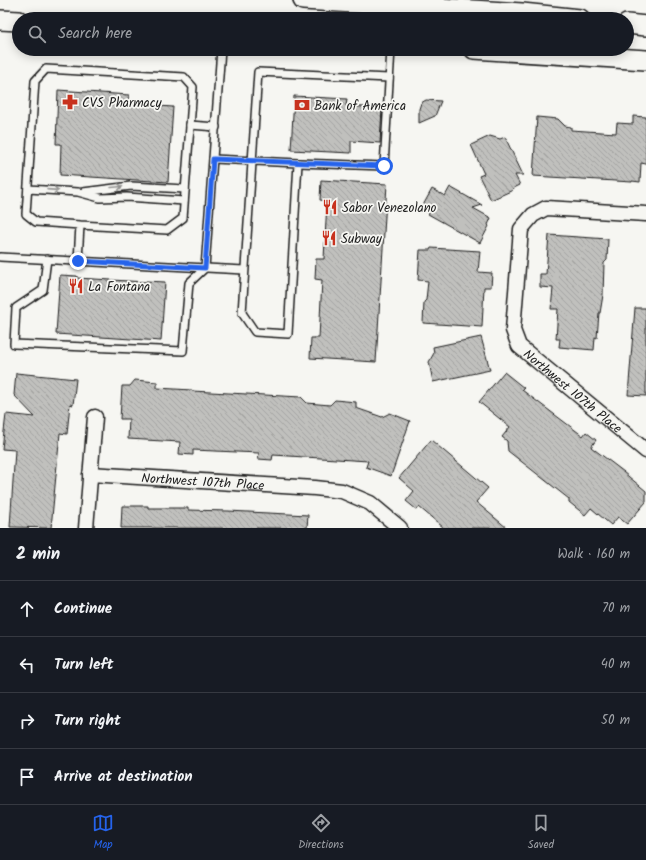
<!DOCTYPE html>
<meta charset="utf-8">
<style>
body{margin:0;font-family:Kalam,sans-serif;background:#20242c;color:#f1f3f6}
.stop{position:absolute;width:12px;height:12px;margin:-9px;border:3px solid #2563eb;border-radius:50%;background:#fff}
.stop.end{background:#2563eb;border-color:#fff;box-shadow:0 1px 4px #0008}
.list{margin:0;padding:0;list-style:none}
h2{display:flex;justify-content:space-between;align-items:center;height:52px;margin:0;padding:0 16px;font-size:17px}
h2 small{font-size:13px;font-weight:400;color:#9ea1a6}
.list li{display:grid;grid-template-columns:26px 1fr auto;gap:12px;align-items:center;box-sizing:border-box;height:56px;padding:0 16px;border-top:1px solid #363941}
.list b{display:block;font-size:15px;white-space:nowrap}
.list em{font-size:13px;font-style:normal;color:#9ea1a6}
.icon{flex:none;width:22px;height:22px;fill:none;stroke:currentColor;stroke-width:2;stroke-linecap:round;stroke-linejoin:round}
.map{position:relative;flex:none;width:646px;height:528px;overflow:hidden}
.search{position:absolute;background:#171b24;box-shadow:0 2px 10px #0003;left:12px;right:12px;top:12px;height:44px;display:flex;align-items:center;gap:10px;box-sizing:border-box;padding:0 14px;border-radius:22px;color:#9ea1a6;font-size:15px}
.sheet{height:276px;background:#171b24}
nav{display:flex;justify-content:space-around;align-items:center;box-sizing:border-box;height:56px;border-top:1px solid #363941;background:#171b24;font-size:11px;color:#9ea1a6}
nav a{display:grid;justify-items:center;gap:2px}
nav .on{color:#2563eb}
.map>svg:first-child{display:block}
</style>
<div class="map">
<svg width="646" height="528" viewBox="0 0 646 528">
<defs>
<pattern id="building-back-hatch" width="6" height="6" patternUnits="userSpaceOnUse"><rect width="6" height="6" fill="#c0c0bd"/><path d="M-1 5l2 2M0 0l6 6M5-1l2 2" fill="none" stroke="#a4a4a2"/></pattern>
</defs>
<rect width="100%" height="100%" fill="#f6f6f2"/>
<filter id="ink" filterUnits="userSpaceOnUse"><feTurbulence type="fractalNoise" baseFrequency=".025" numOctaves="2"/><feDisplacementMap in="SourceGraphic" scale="8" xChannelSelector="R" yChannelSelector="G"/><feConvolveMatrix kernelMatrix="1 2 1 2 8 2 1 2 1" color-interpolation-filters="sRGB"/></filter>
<g filter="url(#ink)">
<g fill="url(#building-back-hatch)" stroke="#1c1c1c">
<path d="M58,90L129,95L128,104L173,107L168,182L60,175L61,144H56Z"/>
<path d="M294,96L347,99L346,106L382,108L380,143L351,141V153L291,150Z"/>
<path d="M426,100L441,101L435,116L419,123V109L421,103Z"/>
<path d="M633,116L646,117V164L641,163L640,182L632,181V182L533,176L537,117L558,119L565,126L571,127V130L616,133L617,123L633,124Z"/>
<path d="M490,136L500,139L505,137L523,175H515L520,185L512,189L513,190L491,200L479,176L484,174L471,145Z"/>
<path d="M321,180L387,184L376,362L310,358L311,338H319L322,280L315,279L316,259H324L327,201L320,200Z"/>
<path d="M450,187L482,205L473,208L491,218L488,225L489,226L480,243L428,214L429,213L421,209L432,189L445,196Z"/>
<path d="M549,235L608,239L607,260L604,263L603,295L600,313H599L597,338L595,337L594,350L559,347L560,339H556L558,309H551L553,288L540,287V274H546Z"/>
<path d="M431,248L480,251L478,272L492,273L491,287H484L482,327L423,323L424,302L426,300L428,281L418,280L420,250H430Z"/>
<path d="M60,275L77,276V278L146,282V281L165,282L161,341L56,334Z"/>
<path d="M635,308H646V396L628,395Z"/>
<path d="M481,337L490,370L433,382L429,362L434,353L433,347Z"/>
<path d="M504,372L524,388L522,390L583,436L586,432L596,440L591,447L624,472H623L646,491V502L627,524L618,517L611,525L591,508L585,515L569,502V499L508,451L507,441L502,437L510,427L479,402Z"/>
<path d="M16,373L76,379L73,405L70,404L67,434L60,433L51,528L10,527L15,450L2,449L6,414L35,417L14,395Z"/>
<path d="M135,380L157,382V388L192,390V391L301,397L307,403L330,405L335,400L356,402V408L382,417L390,413L410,421L391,476L366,467L368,461L273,455L272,460L258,459L259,453L193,450V455L179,454L180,442L128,439L129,419H120L122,386H130Z"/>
<path d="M431,440L488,488L476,502L507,528H444L419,507L417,510L406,501L414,491L399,478Z"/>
<path d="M122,506H148V508H188V510L228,511L308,515L307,528H121Z"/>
</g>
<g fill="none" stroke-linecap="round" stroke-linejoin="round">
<defs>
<g id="service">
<path d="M190,125L216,127"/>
<path d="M213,159L298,163L288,334L255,332L242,313L258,72L389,78"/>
<path d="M298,163L384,166L391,49"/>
<path d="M28,189L78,192L100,198L127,197L184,201"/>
<path d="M83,192L131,186L185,189"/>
<path d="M0,257L244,270"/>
<path d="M47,259L43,290L16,308L14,344L183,351L189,283L205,268L221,49"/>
<path d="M78,261L80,225L36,222L26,214L35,81L46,69L184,77L193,87L183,218L167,230L80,225"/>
</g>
<g id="minor">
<path id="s1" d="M646,214L546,208L533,215L521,229L513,330L519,346L646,451"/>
<path id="s2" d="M90,474L315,488L342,491L370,503L400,528"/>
<path d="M86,528L95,417"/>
</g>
<g id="secondary">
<path d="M303,0L522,13L580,19"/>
<path d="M0,20L19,21"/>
<path d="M627,24L646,26"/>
<path d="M474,49L646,60"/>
</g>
</defs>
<use href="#service" stroke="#1c1c1c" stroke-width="10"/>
<use href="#minor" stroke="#1c1c1c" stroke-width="17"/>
<use href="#secondary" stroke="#1c1c1c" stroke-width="22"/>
<use href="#service" stroke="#f6f6f2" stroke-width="7"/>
<use href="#minor" stroke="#f6f6f2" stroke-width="14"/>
<use href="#secondary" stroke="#f6f6f2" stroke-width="19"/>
</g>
<defs><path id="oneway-shaft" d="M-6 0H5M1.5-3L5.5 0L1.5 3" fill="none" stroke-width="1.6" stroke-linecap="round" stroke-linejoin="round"/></defs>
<g stroke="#949492">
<use href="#oneway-shaft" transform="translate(117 187) rotate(-5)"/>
<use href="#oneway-shaft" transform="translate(53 190) rotate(4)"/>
</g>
</g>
<g fill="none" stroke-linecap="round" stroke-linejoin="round" filter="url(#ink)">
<path stroke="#2563eb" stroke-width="5" d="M78,261L205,268L213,159L384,166"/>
</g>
<defs>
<symbol id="pharmacy-bare" viewBox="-9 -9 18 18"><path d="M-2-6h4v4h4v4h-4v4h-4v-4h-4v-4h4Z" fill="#c8321e" stroke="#f6f6f2" stroke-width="2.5" paint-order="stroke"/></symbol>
<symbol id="bank-bare" viewBox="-9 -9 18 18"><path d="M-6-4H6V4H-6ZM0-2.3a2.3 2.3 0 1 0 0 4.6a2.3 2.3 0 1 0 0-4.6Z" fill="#c8321e" stroke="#f6f6f2" stroke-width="2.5" paint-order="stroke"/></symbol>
<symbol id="restaurant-bare" viewBox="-9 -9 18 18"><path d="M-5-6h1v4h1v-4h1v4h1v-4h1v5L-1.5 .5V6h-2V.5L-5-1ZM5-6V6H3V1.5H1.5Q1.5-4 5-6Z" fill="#c8321e" stroke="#f6f6f2" stroke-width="2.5" paint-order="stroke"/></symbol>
</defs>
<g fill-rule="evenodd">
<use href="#pharmacy-bare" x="59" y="91" width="22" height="22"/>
<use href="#bank-bare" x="291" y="94" width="22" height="22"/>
<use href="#restaurant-bare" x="319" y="196" width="22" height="22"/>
<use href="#restaurant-bare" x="318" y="227" width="22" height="22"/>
<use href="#restaurant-bare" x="65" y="275" width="22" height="22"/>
</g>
<g text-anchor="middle" stroke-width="3.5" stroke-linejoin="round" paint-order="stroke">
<g font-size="13" fill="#1c1c1c" stroke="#f6f6f2" text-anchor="start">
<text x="82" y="107">CVS Pharmacy</text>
<text x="314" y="110">Bank of America</text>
<text x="342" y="212">Sabor Venezolano</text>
<text x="341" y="243">Subway</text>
<text x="88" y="291">La Fontana</text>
</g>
<g font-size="13" fill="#1c1c1c" stroke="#f6f6f2">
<text dy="5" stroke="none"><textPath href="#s1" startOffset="322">Northwest 107th Place</textPath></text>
<text dy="5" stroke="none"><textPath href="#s2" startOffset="113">Northwest 107th Place</textPath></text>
</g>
</g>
</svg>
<div class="stop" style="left:384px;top:166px"></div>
<div class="stop end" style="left:78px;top:261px"></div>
<div class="search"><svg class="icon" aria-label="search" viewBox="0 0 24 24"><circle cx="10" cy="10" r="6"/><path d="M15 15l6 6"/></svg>Search here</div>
</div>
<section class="sheet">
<h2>2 min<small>Walk · 160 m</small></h2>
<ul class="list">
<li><svg class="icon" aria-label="ahead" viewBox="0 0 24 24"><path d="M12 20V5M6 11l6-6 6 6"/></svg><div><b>Continue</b></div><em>70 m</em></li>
<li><svg class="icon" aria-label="left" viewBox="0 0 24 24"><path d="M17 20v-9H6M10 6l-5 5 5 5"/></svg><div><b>Turn left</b></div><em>40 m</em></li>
<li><svg class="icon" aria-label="right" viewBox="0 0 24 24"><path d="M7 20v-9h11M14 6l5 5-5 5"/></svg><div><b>Turn right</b></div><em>50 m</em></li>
<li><svg class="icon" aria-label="arrive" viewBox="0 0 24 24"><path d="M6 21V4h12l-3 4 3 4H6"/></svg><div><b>Arrive at destination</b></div></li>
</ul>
</section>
<nav>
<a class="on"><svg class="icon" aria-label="map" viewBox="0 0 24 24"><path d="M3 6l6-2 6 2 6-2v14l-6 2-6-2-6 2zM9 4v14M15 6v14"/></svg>Map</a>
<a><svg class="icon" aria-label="directions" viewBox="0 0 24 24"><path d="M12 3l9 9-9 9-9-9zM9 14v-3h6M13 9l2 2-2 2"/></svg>Directions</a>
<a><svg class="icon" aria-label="saved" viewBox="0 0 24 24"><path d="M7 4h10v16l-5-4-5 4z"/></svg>Saved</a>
</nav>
